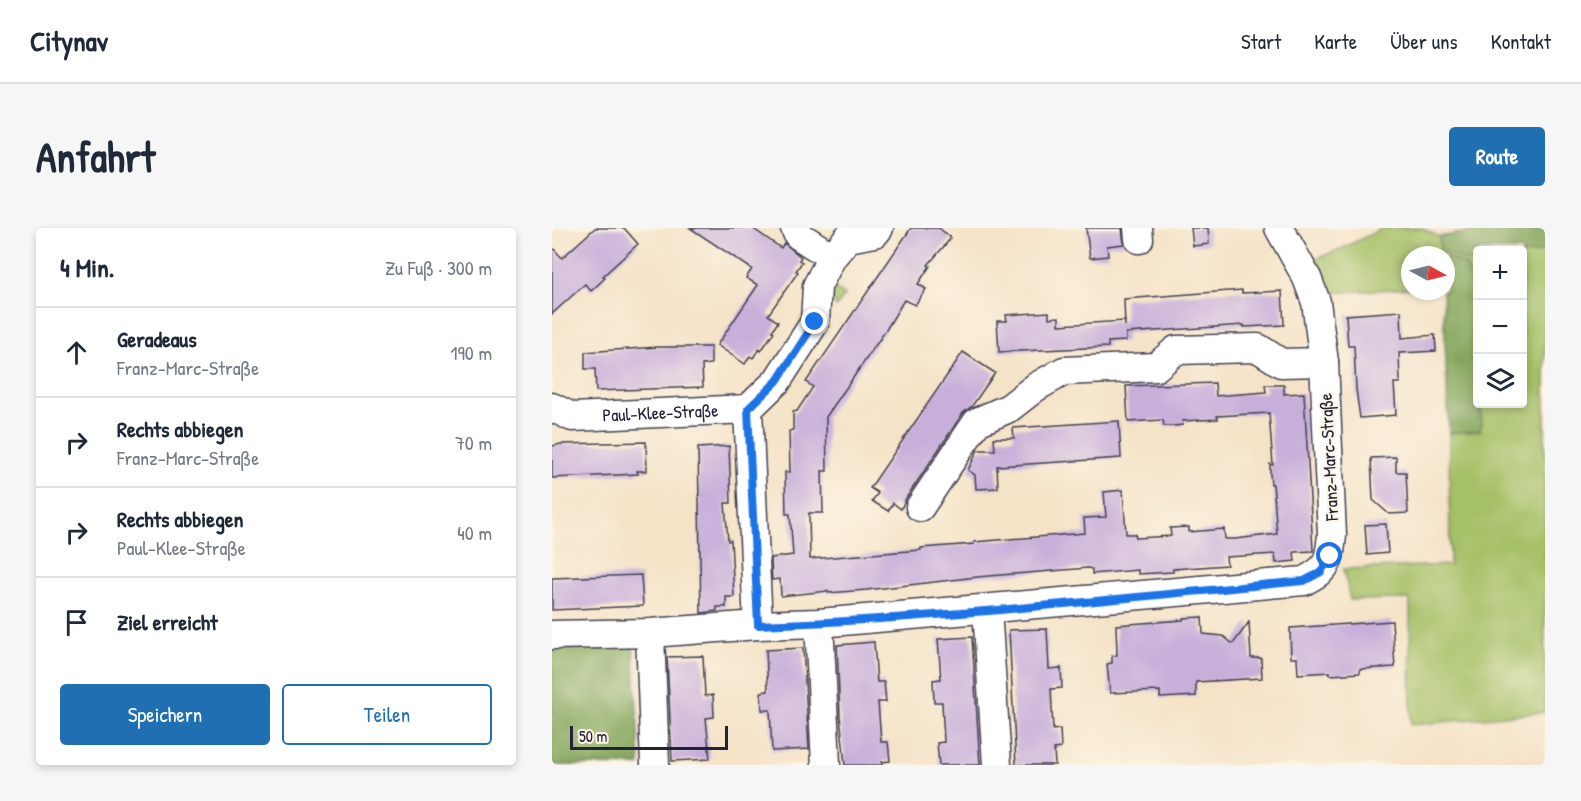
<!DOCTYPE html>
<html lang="de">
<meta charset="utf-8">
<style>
body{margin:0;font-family:"Patrick Hand",sans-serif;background:#f6f6f7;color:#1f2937}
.controls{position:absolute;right:18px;top:18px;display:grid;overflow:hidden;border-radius:6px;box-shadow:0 3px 9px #0003}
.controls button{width:54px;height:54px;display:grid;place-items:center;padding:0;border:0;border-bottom:2px solid #e0e1e3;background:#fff;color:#1f2937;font:30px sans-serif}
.compass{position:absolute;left:849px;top:18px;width:54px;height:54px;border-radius:50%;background:#fff;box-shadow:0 3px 9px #0003;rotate:97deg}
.scale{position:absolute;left:18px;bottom:15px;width:158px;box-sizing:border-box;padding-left:6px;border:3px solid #22223b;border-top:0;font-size:16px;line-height:21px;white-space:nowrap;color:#22223b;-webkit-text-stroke:4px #fcf5e5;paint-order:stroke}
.stop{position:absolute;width:18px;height:18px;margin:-14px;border:4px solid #1a73e8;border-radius:50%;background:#fff}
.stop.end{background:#1a73e8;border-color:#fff;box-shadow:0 2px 6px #0008}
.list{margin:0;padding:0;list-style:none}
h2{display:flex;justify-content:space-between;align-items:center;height:78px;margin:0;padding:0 24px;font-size:26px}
h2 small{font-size:20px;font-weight:400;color:#747a83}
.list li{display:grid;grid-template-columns:39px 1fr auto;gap:18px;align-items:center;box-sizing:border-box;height:90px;padding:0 24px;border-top:2px solid #e0e1e3}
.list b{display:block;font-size:22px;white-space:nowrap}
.list p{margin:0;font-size:20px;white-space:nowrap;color:#747a83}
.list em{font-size:20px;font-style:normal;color:#747a83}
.actions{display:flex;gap:12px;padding:18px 24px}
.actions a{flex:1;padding:14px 0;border:2px solid #1f6fb2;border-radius:6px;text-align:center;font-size:21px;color:#1f6fb2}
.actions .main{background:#1f6fb2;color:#fff}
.icon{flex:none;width:33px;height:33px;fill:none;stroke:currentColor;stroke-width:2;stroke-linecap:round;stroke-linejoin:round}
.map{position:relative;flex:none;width:993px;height:537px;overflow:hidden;border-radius:6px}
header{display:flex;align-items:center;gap:36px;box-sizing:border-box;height:84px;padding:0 30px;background:#fff;border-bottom:2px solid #e0e1e3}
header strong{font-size:28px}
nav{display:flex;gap:33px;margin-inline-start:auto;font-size:21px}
.intro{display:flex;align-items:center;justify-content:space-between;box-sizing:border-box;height:144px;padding:0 36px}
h1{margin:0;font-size:42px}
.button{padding:15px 27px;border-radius:6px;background:#1f6fb2;color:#fff;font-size:21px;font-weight:700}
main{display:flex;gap:36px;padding:0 36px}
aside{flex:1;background:#fff;border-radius:6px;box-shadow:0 3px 9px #0003}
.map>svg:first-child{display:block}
</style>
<header>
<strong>Citynav</strong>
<nav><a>Start</a><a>Karte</a><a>Über uns</a><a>Kontakt</a></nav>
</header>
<div class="intro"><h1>Anfahrt</h1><a class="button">Route</a></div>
<main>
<aside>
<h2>4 Min.<small>Zu Fuß · 300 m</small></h2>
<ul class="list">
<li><svg class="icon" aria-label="ahead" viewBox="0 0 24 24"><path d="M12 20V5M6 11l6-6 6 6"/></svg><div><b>Geradeaus</b><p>Franz-Marc-Straße</p></div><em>190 m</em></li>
<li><svg class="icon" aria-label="right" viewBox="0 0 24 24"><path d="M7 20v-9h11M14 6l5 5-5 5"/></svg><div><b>Rechts abbiegen</b><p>Franz-Marc-Straße</p></div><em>70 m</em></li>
<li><svg class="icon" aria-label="right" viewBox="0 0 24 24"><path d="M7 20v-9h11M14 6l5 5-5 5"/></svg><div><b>Rechts abbiegen</b><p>Paul-Klee-Straße</p></div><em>40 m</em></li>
<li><svg class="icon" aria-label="arrive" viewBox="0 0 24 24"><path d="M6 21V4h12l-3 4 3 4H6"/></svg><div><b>Ziel erreicht</b></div></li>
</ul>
<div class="actions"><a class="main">Speichern</a><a>Teilen</a></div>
</aside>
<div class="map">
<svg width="993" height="537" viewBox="0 0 993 537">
<rect width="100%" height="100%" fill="#fcf5e5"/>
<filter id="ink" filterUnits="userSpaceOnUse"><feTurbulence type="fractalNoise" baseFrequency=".0167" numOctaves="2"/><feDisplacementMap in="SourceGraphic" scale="12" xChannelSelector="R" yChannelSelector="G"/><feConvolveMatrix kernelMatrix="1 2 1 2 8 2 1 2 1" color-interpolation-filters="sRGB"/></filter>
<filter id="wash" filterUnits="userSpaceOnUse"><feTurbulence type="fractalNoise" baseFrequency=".008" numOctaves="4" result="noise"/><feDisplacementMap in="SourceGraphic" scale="24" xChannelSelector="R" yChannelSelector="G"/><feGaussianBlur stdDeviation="1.35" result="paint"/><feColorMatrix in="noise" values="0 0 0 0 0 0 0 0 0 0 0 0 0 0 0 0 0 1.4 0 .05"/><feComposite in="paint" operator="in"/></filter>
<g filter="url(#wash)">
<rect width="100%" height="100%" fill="#f5e3c8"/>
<g fill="#a6c066" stroke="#647150" stroke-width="1.5" fill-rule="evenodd">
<path d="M831,0H870L887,9L942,0H993V484L859,497L858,371L798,372L792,341L898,337L897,205L891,63H894V27H858V60L776,65L761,32L789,21ZM926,22H970V176H926Z"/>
<path d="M273,54L293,67L284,79Z"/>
</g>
<g fill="#84a65b" stroke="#53644b" stroke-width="1.5">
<path d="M942,0H993V23L971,27L970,22H926L925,32L916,34L888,22L887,9Z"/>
<path d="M894,29L914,37C928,73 926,136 926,176H928L930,195L928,203L897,205L891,63H894Z"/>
<path d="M81,414L88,537H0V416Z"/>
</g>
<g id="blocks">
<g fill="#c7afda">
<path d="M43,0H72L86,16L51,48L53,50L39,63L33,56L0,86V19L10,30Z"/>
<path d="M138,0H200L229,20L232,15L249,29L247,32L250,34L244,43L246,44L216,87L226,94L220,103L222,104L209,123L207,121L201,130L198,128L193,136L165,117L206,57L194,50L200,41Z"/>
<path d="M359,0H387L399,10L376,37L378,38L366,56L374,61L363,77L352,72L334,102L274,189L275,243H270L271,285H257L258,331L369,322V320L422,316V314L533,305L532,290L554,289L552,264L571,262L574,306H583L584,310L619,308L618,300L637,299V304L672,301L673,311H683L725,306L721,256H719L718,246V236L721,237L717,185L665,188L666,191L630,193L631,197L621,198H612L611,192L576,194L574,158L663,155L664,168L714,164L713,157H732V166L752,165L761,323L742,324L743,333L724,335L723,326L674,329L675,337L621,341V344L586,346V342L540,346V341L536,340L425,349L314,362L276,365V363L229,368L228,351L220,352L219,330L241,327L238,286H234L233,244H238L237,203L241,202V184L245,183L261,159L254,154Z"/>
<path d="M534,0H570L572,16L555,18L556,28L538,30Z"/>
<path d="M639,0H656L657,16L641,18Z"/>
<path d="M690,62V65L730,63L732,97L692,99V97L574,105V113L556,114V119L447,124L445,93H455L454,87L497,84V90L507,89V97L573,93V98L572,71Z"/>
<path d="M849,83L850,110L883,107L884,123L847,125L848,155H842L844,187L808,190L804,161L802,118H796L794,87Z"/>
<path d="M106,119H159V136L150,137L151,159L44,163L43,141H33V124Z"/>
<path d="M411,124L443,145L420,178L411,185L354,270L349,281L341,275L336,283L320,273L326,265L318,260Z"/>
<path d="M567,193L569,230L445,238L446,260L424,261L423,247L416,242L426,222H443L442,210H462L461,200Z"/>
<path d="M94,214L95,243H85L86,246L0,250V218L9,216Z"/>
<path d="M177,218L179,275H173L176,313L179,312L182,369H174V379H165V383L149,385L146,220Z"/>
<path d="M844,229V244H854L856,285L837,286L821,272L819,230Z"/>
<path d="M834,296L836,325L815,327L813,297Z"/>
<path d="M89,347L91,378L0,382V350Z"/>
<path d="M650,389L651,406L671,408L681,416L697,394L699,430H709L710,450L644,454V468L608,470V463L558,465L555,436L560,435V428L565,427L564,397L631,392V390Z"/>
<path d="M840,393L843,439L808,441V445L778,447V444L746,446L745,430H739L738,400Z"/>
<path d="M495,401L497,441L509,440L510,460L499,461L501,502L508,501L509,520L502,521L503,537H464L457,402Z"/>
<path d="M420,409L428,537H387L385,515L392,514L390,474H382L381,452L389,451L386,411Z"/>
<path d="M322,414L325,454H332L334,474H326L329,514H336L338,533L330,534V537H293L288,487L285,417Z"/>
<path d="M251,420L257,521L220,523L218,482H210L209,464L216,463L214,422Z"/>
<path d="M151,428L153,468L161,467L162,489L154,490L158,531L120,533L115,429Z"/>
</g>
</g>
</g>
<g filter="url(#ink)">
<use href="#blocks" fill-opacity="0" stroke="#423f50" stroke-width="1.5"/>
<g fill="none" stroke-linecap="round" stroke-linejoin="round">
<defs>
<g id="minor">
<path d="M243,0L246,7L280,29"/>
<path d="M586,0L587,11"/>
<path id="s1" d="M0,179L20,189L196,181L225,153L263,94L265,58L280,29L296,10L323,5L327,0"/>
<path d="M196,181L206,397"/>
<path d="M368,279L425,194L457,180L484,159L512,143L604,139L624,122L706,120L729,135L772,134"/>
<path d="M435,381L445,537"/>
<path d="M267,395L274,537"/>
<path d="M98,405L103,537"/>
<path d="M0,407L98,405L206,397L267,395L752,353C777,340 777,335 780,307L772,134L764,74L755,50L727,0"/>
</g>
</defs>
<use href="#minor" stroke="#423f50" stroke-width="31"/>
<use href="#minor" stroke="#fff" stroke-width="28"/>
</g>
</g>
<g fill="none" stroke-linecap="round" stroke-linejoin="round" filter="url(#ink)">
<path stroke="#1a73e8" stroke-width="8" d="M263,94L225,153L196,181L206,397C388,391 570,370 752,353L769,344L778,328"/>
</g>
<g text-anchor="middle" stroke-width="4.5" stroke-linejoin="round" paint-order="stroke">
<g font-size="18" fill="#22223b" stroke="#fcf5e5">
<text dy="6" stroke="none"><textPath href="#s1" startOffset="111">Paul-Klee-Straße</textPath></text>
<text transform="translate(777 229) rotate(-93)" y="6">Franz-Marc-Straße</text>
</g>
</g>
</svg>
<div class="controls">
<button>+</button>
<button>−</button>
<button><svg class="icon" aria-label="layers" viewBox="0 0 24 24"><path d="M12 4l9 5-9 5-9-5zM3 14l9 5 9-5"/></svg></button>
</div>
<svg class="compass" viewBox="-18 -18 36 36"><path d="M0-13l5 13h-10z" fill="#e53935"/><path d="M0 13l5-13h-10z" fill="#747a83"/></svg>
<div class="scale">50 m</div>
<div class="stop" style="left:778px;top:328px"></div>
<div class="stop end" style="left:263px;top:94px"></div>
</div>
</main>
